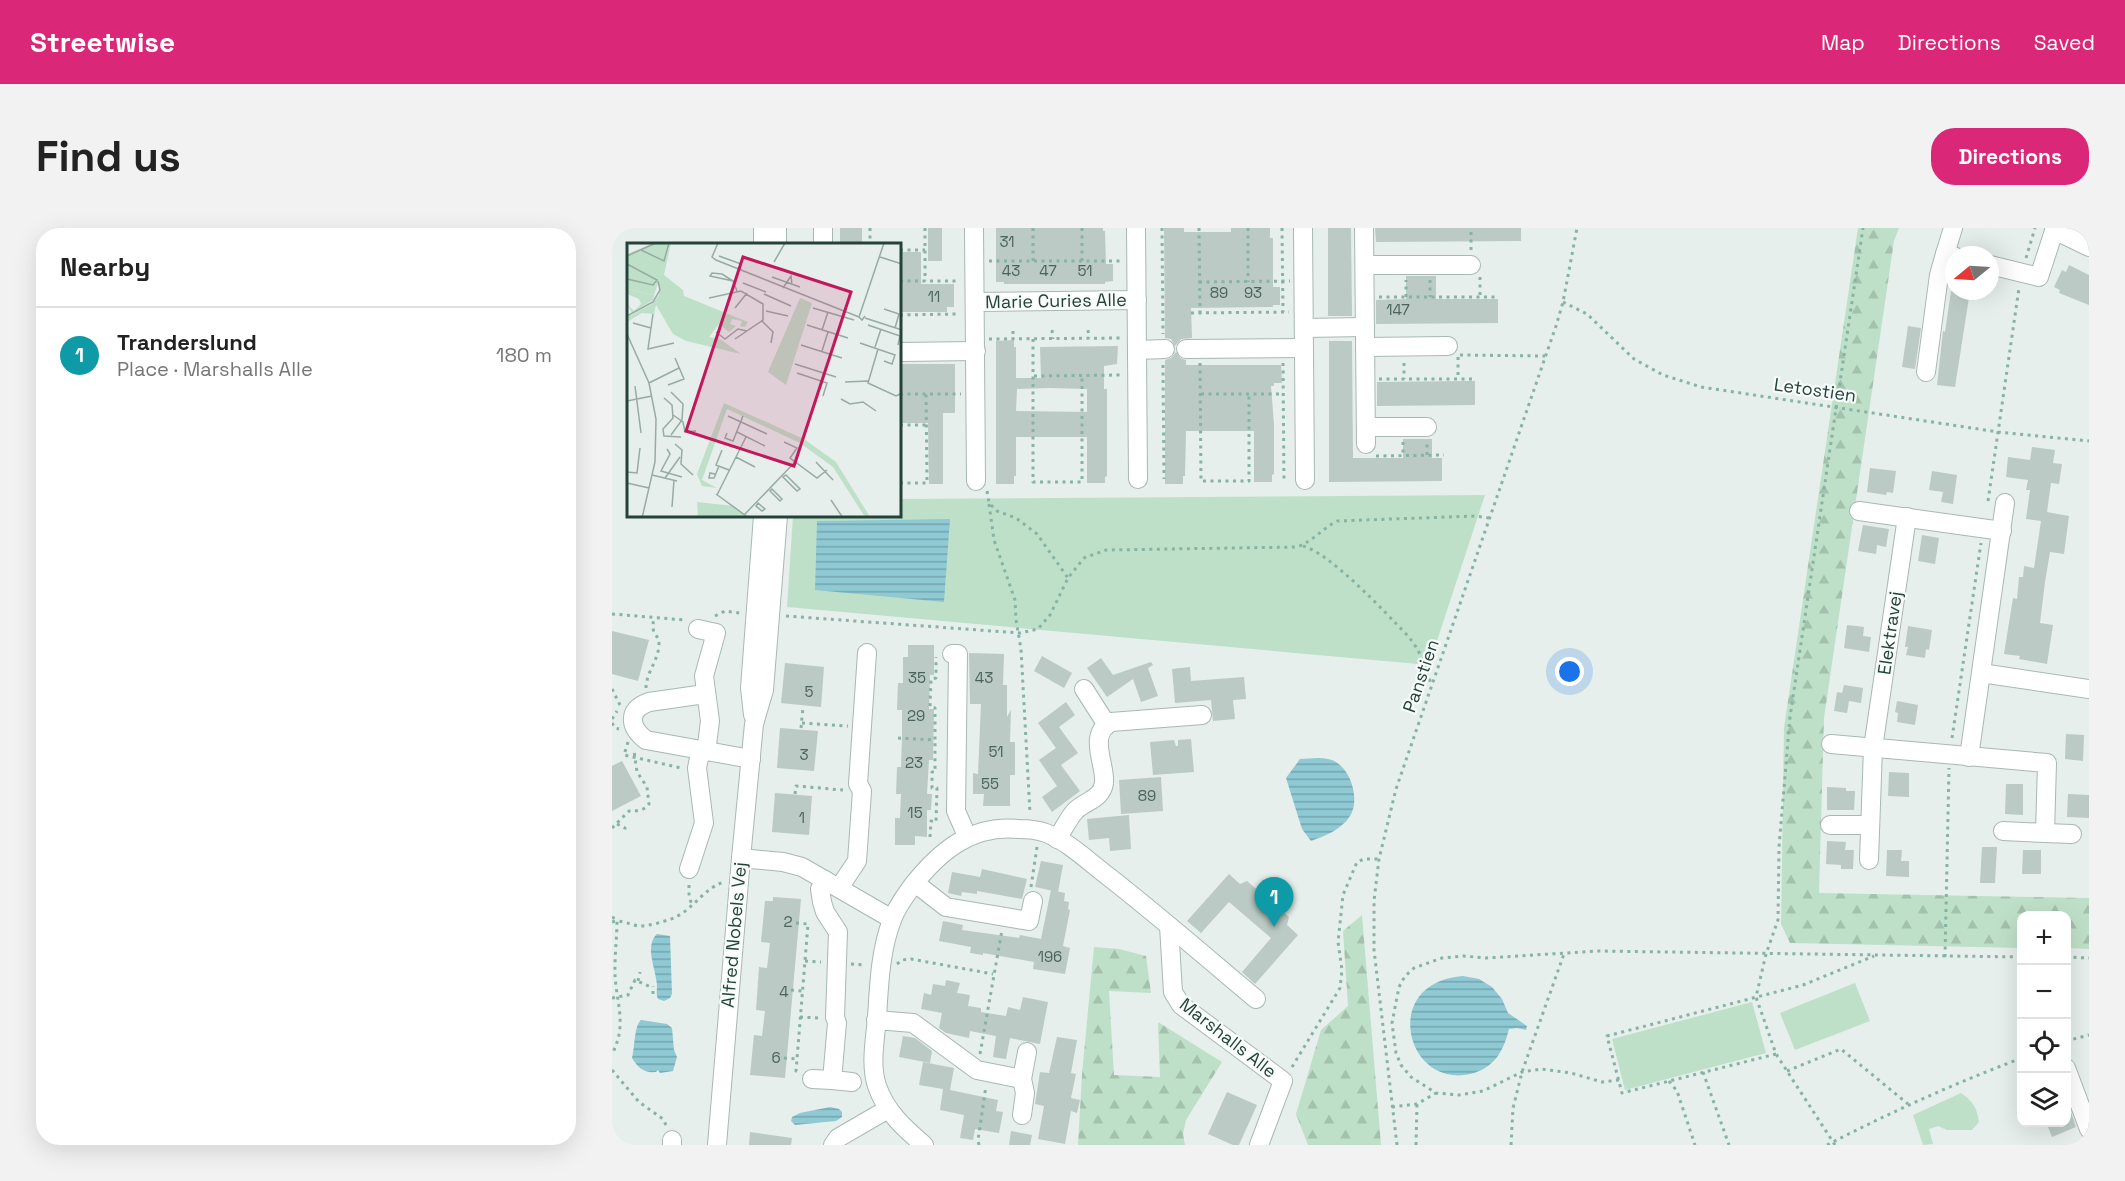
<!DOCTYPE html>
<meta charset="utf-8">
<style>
body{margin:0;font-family:"Space Grotesk",sans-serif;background:#f2f2f2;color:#222}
.controls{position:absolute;right:18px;bottom:18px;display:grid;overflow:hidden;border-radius:12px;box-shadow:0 6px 24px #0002}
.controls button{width:54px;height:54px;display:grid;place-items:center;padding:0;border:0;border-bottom:2px solid #e0e0e0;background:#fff;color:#222;font:30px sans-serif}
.compass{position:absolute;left:1333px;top:18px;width:54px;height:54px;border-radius:50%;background:#fff;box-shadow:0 6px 24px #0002;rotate:252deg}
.you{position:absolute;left:958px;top:444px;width:21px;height:21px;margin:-15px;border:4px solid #fff;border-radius:50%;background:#1a73e8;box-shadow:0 0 0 9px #1a73e833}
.badge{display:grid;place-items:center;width:39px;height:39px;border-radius:50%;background:#db2777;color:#fff;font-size:20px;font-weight:700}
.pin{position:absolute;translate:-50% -50px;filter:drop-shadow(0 2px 3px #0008)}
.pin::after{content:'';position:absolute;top:32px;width:21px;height:18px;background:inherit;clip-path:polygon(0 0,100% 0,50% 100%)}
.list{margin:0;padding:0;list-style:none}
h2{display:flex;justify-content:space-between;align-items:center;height:78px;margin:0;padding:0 24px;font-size:26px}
h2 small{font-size:20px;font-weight:400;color:#767676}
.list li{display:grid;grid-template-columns:39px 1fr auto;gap:18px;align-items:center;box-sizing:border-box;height:96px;padding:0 24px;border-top:2px solid #e0e0e0}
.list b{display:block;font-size:22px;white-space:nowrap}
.list p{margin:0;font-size:20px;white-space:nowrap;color:#767676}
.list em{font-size:20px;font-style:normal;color:#767676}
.icon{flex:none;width:33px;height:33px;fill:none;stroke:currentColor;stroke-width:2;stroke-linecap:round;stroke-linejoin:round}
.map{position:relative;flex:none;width:1477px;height:917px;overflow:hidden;border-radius:24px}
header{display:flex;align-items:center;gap:36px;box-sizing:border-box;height:84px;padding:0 30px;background:#db2777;color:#fff}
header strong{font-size:28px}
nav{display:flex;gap:33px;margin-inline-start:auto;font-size:21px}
.intro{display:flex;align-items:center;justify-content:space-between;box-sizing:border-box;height:144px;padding:0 36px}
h1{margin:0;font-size:42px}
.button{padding:15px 27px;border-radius:24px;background:#db2777;color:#fff;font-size:21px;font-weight:700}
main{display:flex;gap:36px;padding:0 36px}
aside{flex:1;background:#fff;border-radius:24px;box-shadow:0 6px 24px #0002}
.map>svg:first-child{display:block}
</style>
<header>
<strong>Streetwise</strong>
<nav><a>Map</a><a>Directions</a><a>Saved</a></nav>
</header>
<div class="intro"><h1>Find us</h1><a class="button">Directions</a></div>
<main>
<aside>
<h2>Nearby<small></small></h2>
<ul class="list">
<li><span class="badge" style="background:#0f9aa8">1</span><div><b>Tranderslund</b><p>Place · Marshalls Alle</p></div><em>180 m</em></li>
</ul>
</aside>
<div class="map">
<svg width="1477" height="917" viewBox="0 0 1477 917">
<defs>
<pattern id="forest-firs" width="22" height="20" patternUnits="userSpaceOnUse" patternTransform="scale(1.5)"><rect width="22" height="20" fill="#bfe0c8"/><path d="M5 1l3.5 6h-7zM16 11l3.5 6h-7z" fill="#a4c1ad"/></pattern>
<pattern id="water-rules" width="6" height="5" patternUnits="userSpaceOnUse" patternTransform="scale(1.5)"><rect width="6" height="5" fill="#8ec9d4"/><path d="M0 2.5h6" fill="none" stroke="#74a5ad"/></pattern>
</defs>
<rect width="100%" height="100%" fill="#e6efeb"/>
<g fill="url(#forest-firs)">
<path d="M1246,0H1287L1282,13L1212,490L1207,665L1477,670V721L1455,720L1454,688H1410L1409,720L1178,715L1169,696L1172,500Z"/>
<path d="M750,687L769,917H696L684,886L709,802L736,778L731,703Z"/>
<path d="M482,719L507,721L534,728L539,765L497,763L502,847L548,849L546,794L610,834L574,892L571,906L573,917H466L470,846Z"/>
</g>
<g fill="#bfe0c8">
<path d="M873,267L817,437L175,379L181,288H288V271Z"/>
<path d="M1243,755L1258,793L1183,822L1168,785Z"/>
<path d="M1140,774L1154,825L1013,862L1000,811Z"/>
<path d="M1349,865C1361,873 1365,880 1367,894L1360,902H1335L1326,898L1317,901L1321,916L1311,917L1301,887Z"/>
</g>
<g fill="url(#water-rules)">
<path d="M338,291L332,374L203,362L205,293Z"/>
<path d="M688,531C697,531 707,529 716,531C738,535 749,571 738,588C729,602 713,608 699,613L690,601L674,550Z"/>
<path d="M45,706L58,708L60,766L58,770L52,773L46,771C44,766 45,762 45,757C44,741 32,718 45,706Z"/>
<path d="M851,748L867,751L880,759L890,771L896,785L915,798L914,802L905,800L897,801C892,821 884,838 862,845C794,865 766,754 851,748Z"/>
<path d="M29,792L55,796L60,800L62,822L65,829L61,843L48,845L46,842L44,844C32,845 26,840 20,830C23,819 22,798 29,792Z"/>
<path d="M218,879L227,881L230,884V889L224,893L183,897L179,893L180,889L188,885Z"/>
</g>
<g fill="#bbcac4" fill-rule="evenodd">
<rect x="228" y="0" width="22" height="16"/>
<rect x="316" y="0" width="14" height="33"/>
<path d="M384,0H491V3H493L494,36H501V53L493,54V56H392V54H384Z"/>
<path d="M552,0H572V4H619V0H658V10H661V59H668V77H661V79L579,80L580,110L569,111L563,118L559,111L553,110Z"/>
<path d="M716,0H739L740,88H716Z"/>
<path d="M763,0H909V13L764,14Z"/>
<path d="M288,24H309V56H342V79H335V84H289Z"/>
<path d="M1457,37L1477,47V77L1447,65L1448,62L1442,59L1450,42L1454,44Z"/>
<path d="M794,48H824V71H886V95L764,96V72L794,71Z"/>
<path d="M1339,63H1358L1343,159L1325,157L1331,103L1333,104Z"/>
<path d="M1296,98L1309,100L1303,141L1290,139Z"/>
<path d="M402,112V119H404V150H429L428,119L506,118L505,136L492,138V161H495V248L493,249V255H475V209H404V248H402V256H384V113ZM437,160L475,161V184L404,183L405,161Z"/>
<path d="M717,113H740L741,230H791V211H820V230H830V253L717,254Z"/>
<path d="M564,124L568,130L574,132V137H669L670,155H662V158H659L662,196V246L660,247V254H642V203H574L573,248H571V256H553V132L559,130Z"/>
<path d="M288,136H343V185H331V256H317L316,195H288Z"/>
<path d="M853,153H863V177L765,178V154Z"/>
<path d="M1420,219L1443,222L1441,235L1450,236L1447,256L1439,255L1435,284L1457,288L1452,326L1438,324L1433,354L1428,395L1441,397L1435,436L1407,431L1408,428L1392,426L1401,370L1405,371L1407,349H1411L1412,338L1422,340L1429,293L1414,291L1418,262H1414L1416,252L1394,249L1396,229L1418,232Z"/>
<path d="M1258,240L1284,243L1281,265L1275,264L1274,267L1255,264Z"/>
<path d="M1320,243L1345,247L1341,276L1329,274L1331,264L1317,262Z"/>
<path d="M1251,297L1277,301L1274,319L1265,317L1264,326L1246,323Z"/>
<path d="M1310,307L1327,310L1323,336L1306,333Z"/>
<path d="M1235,397L1252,399L1251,408L1259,409L1257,424L1232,420Z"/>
<path d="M1296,398L1320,402L1317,422L1314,421L1313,430L1294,427L1296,419H1293Z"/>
<path d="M0,403L37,412L26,453L0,446Z"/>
<path d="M296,417H322V447H318L317,481H322L321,532H317L315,566H320L319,582H315V609L303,608V617H283V590H288L289,566H284L285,539H289L290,507V482H285L286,455H291V429H296Z"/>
<path d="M357,425L392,426L391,457H395V489L399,482L398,514H403V547H398V578H371L372,566H361V545L366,546L369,476H358Z"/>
<path d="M430,428L460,445L452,460L422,443Z"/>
<path d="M489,430L501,447L539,434L541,437L536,440L546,468L529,474L521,451L495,469L475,440Z"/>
<path d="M173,435L212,439L209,479L169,475Z"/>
<path d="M578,439L579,453L632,449L634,471L621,472L623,491L601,493L599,472L563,475L560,441Z"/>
<path d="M1232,457L1251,460L1249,475L1237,473L1235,485L1222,483L1225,464L1230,465Z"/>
<path d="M1285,473L1306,477L1303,497L1285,494L1286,485L1283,484Z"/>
<path d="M454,474L463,487L447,499L466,525L449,537L468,563L440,584L430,569L445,558L427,532L444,520L426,495Z"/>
<path d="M168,500L206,503L202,543L165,540Z"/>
<path d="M1454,506L1472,507L1471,533L1453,531Z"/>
<path d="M579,511L582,544L541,547L538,514L562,512L564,518H566V512Z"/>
<path d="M10,533L29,568L0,583V538Z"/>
<path d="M1277,544L1297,545V569L1276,568Z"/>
<path d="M549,549L551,583L509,586L507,552Z"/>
<path d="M1394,556H1411V587L1393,586Z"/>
<path d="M1215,559L1234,560V563H1243L1242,582H1215Z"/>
<path d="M163,565L200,568L197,607L160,604Z"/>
<path d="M1456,566L1477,567V590L1455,589Z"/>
<path d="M517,587L519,621L498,623L497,610L477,612L475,591Z"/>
<path d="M1215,613L1234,614L1233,622H1242L1241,641H1229V637L1214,636Z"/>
<path d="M1370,619H1385L1383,655H1368Z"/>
<path d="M1275,622H1290L1289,633H1297V649L1274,648Z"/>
<path d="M1411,622H1429V646H1410Z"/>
<path d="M429,633L451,637L446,664L423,659Z"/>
<path d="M370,641L415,651L410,671L365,663V666L350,664L349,668L336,665L340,644L368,649Z"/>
<path d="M617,646L628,656L635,653L677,689L675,697L686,707L643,756L630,744L659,710L617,674L589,705L575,693Z"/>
<path d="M439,662L453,665L452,673L457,674L456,681L458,682L451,718L458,720L453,746L421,741L422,734L371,725V727L358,725L359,719L327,713L331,693L351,697L350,702L407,710L408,707L429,711Z"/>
<path d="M161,669L189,671L173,850L138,847L142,807L150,808L153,783L144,782L147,739L155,740L158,715L149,714L153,673H161Z"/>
<path d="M334,752L348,755L345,765L358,767L356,778L369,780V784L394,788L396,779L408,782L411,769L436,774L428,816L398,810L394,831L381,829L384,808L358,803L357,810L334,805L327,800L330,785L309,781L312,765L319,767L321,756L333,758Z"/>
<path d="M291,808L303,810L320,823L318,835L287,829Z"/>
<path d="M445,809L465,812L459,845L464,846L459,870L468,872L465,885L459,883L453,916L426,911L432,878L423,876L428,844L437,845Z"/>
<path d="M311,834L342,840L338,862L386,872L384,883L391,884L387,905L363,901L361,912L348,910L352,887L328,882L331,861L307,857Z"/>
<path d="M615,864L645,877L627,917H621L596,906Z"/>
<path d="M1455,873L1464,899L1440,909L1434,894H1455Z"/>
<path d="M399,903L420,907L418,917H397Z"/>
<path d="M138,904L180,910L179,917H137Z"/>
</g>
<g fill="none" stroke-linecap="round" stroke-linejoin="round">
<defs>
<g id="minor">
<path d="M151,0V16"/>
<path d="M165,0V16"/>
<path d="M211,0V16"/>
<path d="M362,0L364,253"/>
<path d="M524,0L526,251"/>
<path d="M691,0L693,252"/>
<path d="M752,0L754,216"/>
<path d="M1442,2L1477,19"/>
<path d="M1333,26L1341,0"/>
<path d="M753,37H859"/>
<path d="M1378,37L1427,49L1443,0"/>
<path d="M363,74L525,72"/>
<path d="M692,100L753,99"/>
<path d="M753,119L836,118"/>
<path d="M574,121L692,120"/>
<path d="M525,122L553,121"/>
<path d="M288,124L364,123"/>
<path d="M1314,144L1327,47L1333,26L1342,28"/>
<path d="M754,199H815"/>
<path d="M1247,283L1390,303"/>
<path d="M340,426H346L344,583L355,608"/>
<path d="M1369,445L1477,461"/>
<path d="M472,461L495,497"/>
<path d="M93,466L37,474C15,482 17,499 34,512L139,531"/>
<path d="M141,487L138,460L151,288"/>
<path d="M1219,516L1435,535L1433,605L1391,603"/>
<path d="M1357,529L1393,275"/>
<path d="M1218,597H1258"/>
<path d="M1433,605L1460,606"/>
<path d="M445,611C451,602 456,591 463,583C473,573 490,571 492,555C494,536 475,507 499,494L590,487"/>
<path d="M129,630L171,634L190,639L280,691"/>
<path d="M1257,632L1261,520L1295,289"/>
<path d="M77,641L92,595L85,540L87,530L95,517L98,493L92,448L104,405L86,401"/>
<path d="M303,655L334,679L417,693L421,673"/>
<path d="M227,660L245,633L250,563L246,556L255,425"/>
<path d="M557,698L561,764L569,777L671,853L647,917"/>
<path d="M264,792L301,795L365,842L410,851"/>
<path d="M1454,840L1477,901"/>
<path d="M200,851L220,852L225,795L223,789L226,704L213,684L210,674L208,661L213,652"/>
<path d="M220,852L240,854"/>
<path d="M410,887L413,865L410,851L415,824"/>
<path d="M60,912V917"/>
<path d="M105,917L129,630L142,496L152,462L166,288"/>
<path d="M221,917L226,910L276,881"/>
<path d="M312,917C292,900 274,884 265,858C258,837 263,812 265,790C267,758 268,723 280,692C284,680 293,668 301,657C328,623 360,596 407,601C416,601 426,602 434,605C457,614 477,634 497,649C547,688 595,730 644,771"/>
</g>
</defs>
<use href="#minor" stroke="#a8b8b2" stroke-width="20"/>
<g stroke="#86b3a5" stroke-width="3" stroke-dasharray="3 4.5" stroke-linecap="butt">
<path d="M258,0V16"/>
<path d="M313,0V53"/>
<path d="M421,0V33"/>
<path d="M470,0V33"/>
<path d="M550,0L551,106"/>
<path d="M587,0L588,85"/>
<path d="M636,0V54"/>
<path d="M670,0L671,84"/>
<path d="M288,22H313"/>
<path d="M859,22V0"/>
<path d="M1414,30L1423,0"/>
<path d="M377,33H508"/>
<path d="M868,49V69"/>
<path d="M818,52V69"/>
<path d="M288,53H346"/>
<path d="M587,54L678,53"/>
<path d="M767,69H884"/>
<path d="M794,69V52"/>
<path d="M951,74L975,86L1022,131L1051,147L1089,159L1386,204L1477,213"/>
<path d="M579,85L677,84"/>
<path d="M288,87L346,86"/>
<path d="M440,102L441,111"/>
<path d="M476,102L477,110"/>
<path d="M401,103V111"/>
<path d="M377,111L511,110"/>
<path d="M421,111V254H470V148"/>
<path d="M848,127L933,128"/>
<path d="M846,129V151"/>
<path d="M588,135L589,253H637V166"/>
<path d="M671,135L672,254"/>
<path d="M792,135V151"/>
<path d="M551,137L552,251"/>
<path d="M422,148L511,147"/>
<path d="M767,151H863"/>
<path d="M288,166H349"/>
<path d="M589,166H671"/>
<path d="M288,197H314"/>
<path d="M791,214V227"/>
<path d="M815,227V214"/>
<path d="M764,228L832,227"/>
<path d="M288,255H315L314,166"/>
<path d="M375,263L377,275L385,283L404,290L425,306L456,350"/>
<path d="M1376,273L1407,60"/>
<path d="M377,276L382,312L403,372L404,392L409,421L418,585"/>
<path d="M691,318C718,325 773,384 794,406C808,421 813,437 819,456"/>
<path d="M0,386L73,392"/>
<path d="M103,388L113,383L128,385"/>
<path d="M174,388L408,405L426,401L438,387L456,350L472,330L494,322L685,319C701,313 710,301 725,293L863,288L877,290"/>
<path d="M34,460C34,445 46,433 47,417C47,404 38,409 42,390"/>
<path d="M0,461L8,477"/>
<path d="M0,491L5,483"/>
<path d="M0,495L3,500L7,501"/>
<path d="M190,495L236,498"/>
<path d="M189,500L191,479"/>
<path d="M286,510L323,512V480L318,479L319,451L324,450V429"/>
<path d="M1340,510L1369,315"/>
<path d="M16,514L12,527L69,540"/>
<path d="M183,566L184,558L231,562"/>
<path d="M5,596L13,600V605"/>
<path d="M0,600L17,583C25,583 32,583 37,576L35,559L25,544L22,523"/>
<path d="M318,609L319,593L324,594L325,560H320V544H323V512"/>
<path d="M77,657V666L80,679"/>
<path d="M419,659L425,619"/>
<path d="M0,689L5,692C5,708 3,724 3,739C2,772 17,794 0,826"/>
<path d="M0,694C9,691 18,697 27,698C37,698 50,694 59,691C81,683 90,661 112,654"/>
<path d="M184,695L196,696L184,843H188"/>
<path d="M1333,729L1337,540"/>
<path d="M1454,729L1477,730"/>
<path d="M193,733L209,734"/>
<path d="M239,736L254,737"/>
<path d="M285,736L290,732L299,731L381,746"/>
<path d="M26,753L28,744"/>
<path d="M179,762L190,763"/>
<path d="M41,766V758"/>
<path d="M0,770L16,767L23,752L41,760"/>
<path d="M188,789L207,790"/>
<path d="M1454,813L1477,807"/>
<path d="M368,826L390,702"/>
<path d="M1164,826L1010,865L995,808L1191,757L1262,728"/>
<path d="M172,830L185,831"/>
<path d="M680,839L728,760L730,742L726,714L731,667L745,634L752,631H767"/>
<path d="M0,842L27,874L51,891L54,897"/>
<path d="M1175,843L1229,821L1296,876"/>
<path d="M1091,844L1117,917"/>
<path d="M1007,852L990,854L959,845L929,841L910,844L871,863L847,867L824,865L799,849L789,837L784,825L780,795L787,759L793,748L802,740L830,730L851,728L874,730L986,723L1410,729"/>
<path d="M1057,853L1065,863L1083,917"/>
<path d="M780,879L805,876L824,865"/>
<path d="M367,917L366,912L374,858"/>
<path d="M785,917L762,722V673L767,631L784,561L944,98L951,74L965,0"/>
<path d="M804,917L805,876"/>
<path d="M899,917L901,880L910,844L953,723"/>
<path d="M1215,917C1279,884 1343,855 1410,830"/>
<path d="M1223,917L1164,826L1144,769L1154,726L1166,692L1167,619L1178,489L1251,0"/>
</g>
<use href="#minor" stroke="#fff" stroke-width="18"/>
</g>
<g text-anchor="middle" stroke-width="4.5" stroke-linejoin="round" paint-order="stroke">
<g font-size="15" fill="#4a645c">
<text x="395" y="19">31</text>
<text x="399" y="48">43</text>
<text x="436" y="48">47</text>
<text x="473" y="48">51</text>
<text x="607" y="70">89</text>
<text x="641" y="70">93</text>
<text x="322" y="74">11</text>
<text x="786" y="87">147</text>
<text x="305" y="455">35</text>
<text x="372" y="455">43</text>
<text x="197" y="469">5</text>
<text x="304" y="493">29</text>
<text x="384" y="529">51</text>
<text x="192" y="532">3</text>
<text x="302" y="540">23</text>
<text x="378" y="561">55</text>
<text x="535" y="573">89</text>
<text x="303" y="590">15</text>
<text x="190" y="595">1</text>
<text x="176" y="699">2</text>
<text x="438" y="734">196</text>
<text x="172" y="769">4</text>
<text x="164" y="835">6</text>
</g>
<g font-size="18" fill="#24423a" stroke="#f7fbf9">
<text transform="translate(444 73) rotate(-1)" y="6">Marie Curies Alle</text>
<text transform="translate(1203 162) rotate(8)" y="6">Letostien</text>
<text transform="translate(1278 405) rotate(-82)" y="6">Elektravej</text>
<text transform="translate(809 448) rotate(-71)" y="6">Panstien</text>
<text transform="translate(122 707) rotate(-85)" y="6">Alfred Nobels Vej</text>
<text transform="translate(616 810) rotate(38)" y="6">Marshalls Alle</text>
</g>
</g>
<g transform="translate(15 15)">
<rect width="274" height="274" fill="#e6efeb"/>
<path d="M27,0H44L27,52L0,46V11Z" fill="#bfe0c8"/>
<path d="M44,0L37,32L56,47L57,53L121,79L118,84L113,83L115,78L105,76L103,81L109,83L102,89L92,81L82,94L93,96L114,111L59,98L46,91L29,62L27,71L15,70L0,79L1,74L25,61L32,52V36ZM30,41L26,57L5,70L0,61L7,68L14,61L12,56L0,51V46L27,52ZM97,160L177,196L209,219L243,274H238L206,224L173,200L100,166L75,237L90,245L75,243L70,231ZM70,259L107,263L120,274H71Z" fill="#bfe0c8"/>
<path d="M173,55L185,60L159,142L141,129Z" fill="#bfe0c8"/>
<path fill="none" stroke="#98aaa4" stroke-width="1.5" d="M91,0L85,14L89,17L232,74M14,7L37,18L42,0M0,13L29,0M92,13L114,21M253,14L275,21M147,19L158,0M0,21L30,37L26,42L0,36M145,34L173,44M106,38L95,31L85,30L83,33L106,38L110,48M116,40L139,49M156,45L164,33L165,42M137,51L164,63M82,55L114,48L136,61V77L108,96M108,65L120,50M186,65L227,77M257,66L272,71L268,85M139,68L161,73M26,71L21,106L47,100M0,73L26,59L33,47L31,38M238,73L235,77L232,74L257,0M238,75L275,87M135,78L146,89L144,100M6,80L24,85M180,82L221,95M241,82L273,93L271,102M195,87L201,69M89,89L98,96L111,86L120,88M0,91L22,140L29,176L28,219L15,275M233,100L268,112L265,121L257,118M174,102L215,115M248,104L254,86M251,106L241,140L269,153L275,150M195,108L201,89M168,121L209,134M170,130L200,140L196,153M218,139L241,138M22,140L52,125M41,142L57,136L48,115M8,143L14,190M37,155L45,162L46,175L36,186L37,193L54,194M214,156L223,161L236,159L249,168M0,158L25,153M46,172L56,179L58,189L69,188M101,173L140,191M110,189L138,203M100,190L98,195L106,198L116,173M44,192L55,177L56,161L44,149M157,199L170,205L163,215L190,235L200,227M48,201L55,207L54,221L66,232M40,206L43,211L34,228L55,234M95,207L89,222L102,227M109,214L128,224M189,219L206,237M0,229L10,230L13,205M88,231L83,230L82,235H87L92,223M25,232L50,238M159,232L173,246L170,248L156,234ZM38,235L53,214M0,240L22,245M145,246L155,256L153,258L143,248ZM89,251L122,275M90,252L119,194M204,257L216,275M131,260L138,266L135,268L129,263ZM45,264L47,237M118,271L168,219"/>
<path fill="#c2185b" fill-opacity="0.15" stroke="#c2185b" stroke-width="3" d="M116,14L224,49L167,223L59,188Z"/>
<rect width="274" height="274" fill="none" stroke="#24423a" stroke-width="3"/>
</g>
</svg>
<div class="controls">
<button>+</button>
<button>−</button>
<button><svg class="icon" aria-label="locate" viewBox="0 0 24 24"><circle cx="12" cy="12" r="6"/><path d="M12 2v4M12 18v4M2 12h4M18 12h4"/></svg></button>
<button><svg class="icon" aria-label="layers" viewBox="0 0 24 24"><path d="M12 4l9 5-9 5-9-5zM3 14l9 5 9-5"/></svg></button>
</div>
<svg class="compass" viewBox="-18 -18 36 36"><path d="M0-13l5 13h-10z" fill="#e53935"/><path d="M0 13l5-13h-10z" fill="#767676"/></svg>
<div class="you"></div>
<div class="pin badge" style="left:662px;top:699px;background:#0f9aa8">1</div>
</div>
</main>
